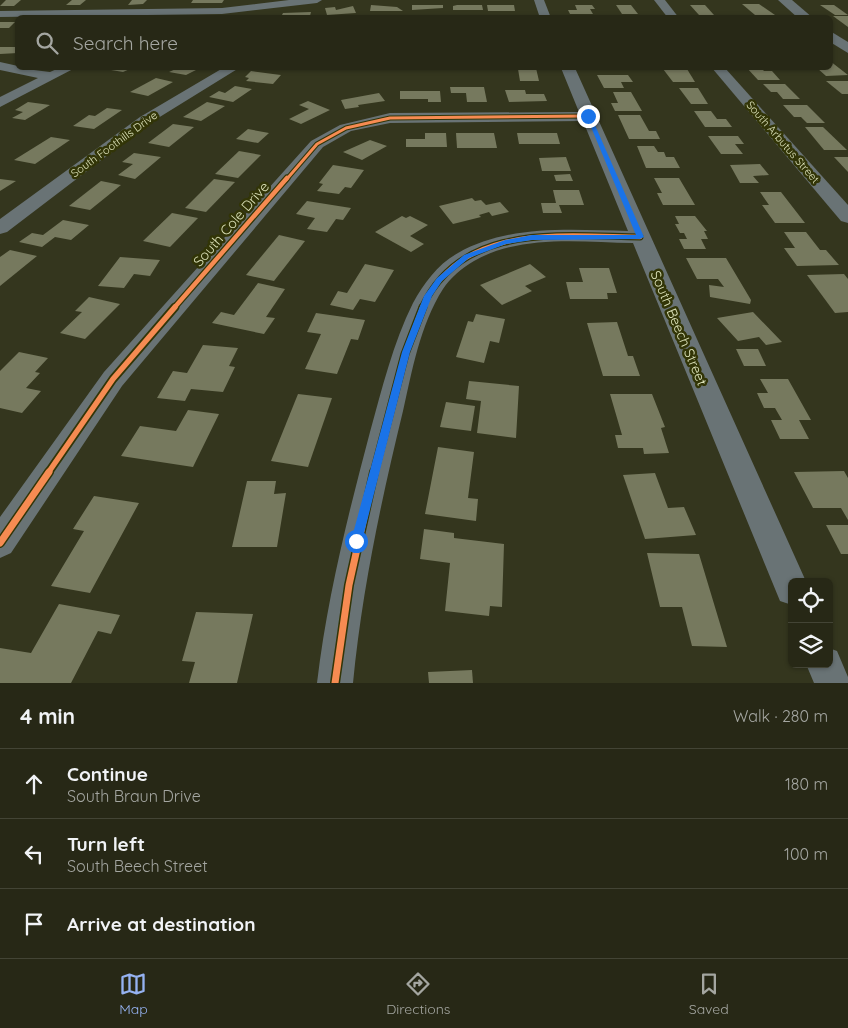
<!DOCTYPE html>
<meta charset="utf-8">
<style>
body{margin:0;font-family:Quicksand,sans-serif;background:#2f301f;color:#f1f3f6}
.controls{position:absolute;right:15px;bottom:15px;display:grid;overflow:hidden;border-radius:8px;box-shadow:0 1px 4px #0004}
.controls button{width:45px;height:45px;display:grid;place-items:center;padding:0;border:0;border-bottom:1px solid #434435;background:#272816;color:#f1f3f6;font:25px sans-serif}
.stop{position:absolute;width:15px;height:15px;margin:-11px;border:4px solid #1a73e8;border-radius:50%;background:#fff}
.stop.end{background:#1a73e8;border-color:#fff;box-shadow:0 1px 5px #0008}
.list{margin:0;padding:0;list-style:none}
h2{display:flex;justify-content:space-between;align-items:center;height:65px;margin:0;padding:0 20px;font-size:21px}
h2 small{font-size:16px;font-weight:400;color:#a4a6a1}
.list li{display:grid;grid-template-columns:32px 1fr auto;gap:15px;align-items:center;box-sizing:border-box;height:70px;padding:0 20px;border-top:1px solid #434435}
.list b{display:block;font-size:19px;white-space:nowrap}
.list p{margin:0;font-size:16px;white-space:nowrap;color:#a4a6a1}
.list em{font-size:16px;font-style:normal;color:#a4a6a1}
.icon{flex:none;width:28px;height:28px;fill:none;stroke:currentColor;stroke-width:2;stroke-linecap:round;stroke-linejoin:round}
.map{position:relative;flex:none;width:848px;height:683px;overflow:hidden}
.search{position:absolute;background:#272816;box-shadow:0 1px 4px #0004;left:15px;right:15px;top:15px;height:55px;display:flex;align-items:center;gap:12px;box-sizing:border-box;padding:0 18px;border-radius:8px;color:#a4a6a1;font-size:19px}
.sheet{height:275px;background:#272816}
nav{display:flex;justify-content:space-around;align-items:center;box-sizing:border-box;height:70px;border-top:1px solid #434435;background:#272816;font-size:14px;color:#a4a6a1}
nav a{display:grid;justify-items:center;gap:2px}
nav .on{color:#95b2f1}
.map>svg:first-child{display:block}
</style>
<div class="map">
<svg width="848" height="683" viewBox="0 0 848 683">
<rect width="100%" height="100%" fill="#34361e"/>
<g fill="#76795e">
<path d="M6,0H21L14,6H0Z"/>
<path d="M72,0H86L80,5H66Z"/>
<path d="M132,0H147L143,4L128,5Z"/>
<path d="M193,0H224L222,3H191Z"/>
<path d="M742,4H759L775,15H755Z"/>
<path d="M371,5L397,7L403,11H370Z"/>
<path d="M412,5H443V8L412,10Z"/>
<path d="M457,5H482L483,10H453V6Z"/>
<path d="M487,5H514L515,11H488Z"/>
<path d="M575,5H592L595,9H590L593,14H570L568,10H577Z"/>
<path d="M616,5H631L638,14H622Z"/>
<path d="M690,5H705L714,15H699Z"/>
<path d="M820,5H834L848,15H835Z"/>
<path d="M353,6L356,13L327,15L325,8L335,7L336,10Z"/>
<path d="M311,12L310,16L281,17L283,13Z"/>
<path d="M833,16H848V27Z"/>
<path d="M0,22H15L9,28H0Z"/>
<path d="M0,47H18V53L0,54Z"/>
<path d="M830,61L848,75L826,76L817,68H830Z"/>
<path d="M99,68H132L123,72Z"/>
<path d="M178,68H200L186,75L169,72Z"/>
<path d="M523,68H536L539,81H520L518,69Z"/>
<path d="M747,68H761L764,71H772L780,80H758Z"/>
<path d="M663,69H687L695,82H673Z"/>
<path d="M251,71L273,74L281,75L273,84L246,81L249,78L245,77Z"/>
<path d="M597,75H628L633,82H621L624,88H604Z"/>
<path d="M156,78L173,82L148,96L130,92Z"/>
<path d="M826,81H848V94H842Z"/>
<path d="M763,84H785L800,99H783L777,92H771Z"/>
<path d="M235,86L252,89L233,102L209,97L219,91L225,93Z"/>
<path d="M450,87H484L487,102H467L466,93H451Z"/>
<path d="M679,88H698L708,104H691Z"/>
<path d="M505,90H525L526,94H544L547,101L509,102Z"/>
<path d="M400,91H440L441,102H428V99H400Z"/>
<path d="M613,92H631L642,111H615L611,103H618Z"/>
<path d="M379,93L385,101L358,105L359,107L345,109L341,100Z"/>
<path d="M308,101L330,110L301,124L289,119L309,109L299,105Z"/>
<path d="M28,102L50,105L25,120L12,118L23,112L15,110Z"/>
<path d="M207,102L225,106L201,121L183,117Z"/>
<path d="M783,105H807L825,123H807L801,117H794Z"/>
<path d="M107,108L122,110L94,129L73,126L89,115L95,116Z"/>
<path d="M694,111H711L717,119H726L732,127H705Z"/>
<path d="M618,115H640L649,131H656L660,139H629Z"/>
<path d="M173,124L194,127L169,147L148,143Z"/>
<path d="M805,127H823L847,150H824Z"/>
<path d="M248,129L269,133L258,143L236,139Z"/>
<path d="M425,133H446L447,147H406V139H425Z"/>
<path d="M456,133H494L497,148H457Z"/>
<path d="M517,133H557L560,144H519Z"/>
<path d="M708,136H738L744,144H735L743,154H721Z"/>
<path d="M51,137L70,140L35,164L14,160Z"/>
<path d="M370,140L387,146L362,160L343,152Z"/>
<path d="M637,146H654L658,152H664L666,157H674L680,168H646Z"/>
<path d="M239,151L261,155L238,178L215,174Z"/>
<path d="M134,153L161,157L135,179L118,175L133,164L122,162Z"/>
<path d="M566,157L571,171H542L539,158Z"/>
<path d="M834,157H848V172Z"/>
<path d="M760,164L769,175L753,176L759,183H740L730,165Z"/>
<path d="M333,165L364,170L351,188L345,187L339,194L317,191L323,184L319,183Z"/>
<path d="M570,174L573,181H556L554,175Z"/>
<path d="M654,178H679L695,205H663L657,193H662Z"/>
<path d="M0,179L16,181L0,191Z"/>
<path d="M214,179L235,182L206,212L185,208Z"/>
<path d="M101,181L121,185L90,210L69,206Z"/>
<path d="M553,190H579L584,205H559L562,213H543L541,203H556Z"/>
<path d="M760,192H781L805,223H775L762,205H769Z"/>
<path d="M472,198L475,201L481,200L486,205L500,202L509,212L492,216L489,212L479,215L481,217L453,224L439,206Z"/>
<path d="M307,201L351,208L343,220L336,219L327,232L307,229L315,218L296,214Z"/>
<path d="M172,213L198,218L170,247L143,241Z"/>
<path d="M402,216L406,218L410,216L428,225L410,236L424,244L411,252L375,232Z"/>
<path d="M675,216H695L707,231H704L708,239H701L706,249H684L679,239H687L684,233H680L675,224H679Z"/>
<path d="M63,220L89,225L71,240L55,237L42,247L19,242L32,233L43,235Z"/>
<path d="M784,232H806L820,250H826L839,265L797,266L784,248H795Z"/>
<path d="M279,235L305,241L274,281L246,275Z"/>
<path d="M10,250L37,256L0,286V257Z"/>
<path d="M120,257L160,260L150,276L134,274L124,288L98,286Z"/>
<path d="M686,258H726L751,300L750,304L710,297L709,285L724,287L718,279H697Z"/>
<path d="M365,264L394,270L375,302L360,299L353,310L330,305L338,291L347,293Z"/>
<path d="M530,264L546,277L525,286L532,291L502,305L480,285Z"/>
<path d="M579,268H609L617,293H607L608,299H570L566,282H583Z"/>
<path d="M844,274L848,279V312L835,313L807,275Z"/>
<path d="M258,283L285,289L266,317L275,318L264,334L212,323L221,312L234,315Z"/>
<path d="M89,297L120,304L85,339L60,333L82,312L75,311Z"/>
<path d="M753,312L782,342L766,345L759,337L738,341L717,318Z"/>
<path d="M316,313L365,320L358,340L351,339L337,374L305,369L321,334L307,332Z"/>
<path d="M476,314L505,319L499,343L490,341L484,363L456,357L468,321L473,322Z"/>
<path d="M617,322L628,356H633L640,376H603L587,323Z"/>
<path d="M203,345L238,348L229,366L235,367L223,392L191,389L185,401L157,398L173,371L187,373Z"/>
<path d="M736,349H758L766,366H744Z"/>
<path d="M19,352L48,358L35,372L40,373L26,388L41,391L22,413L0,408V371Z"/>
<path d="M760,379H788L811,420H799L809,439H780L771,420H782L775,408H764L757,393H768Z"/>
<path d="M469,381L519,386L516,438L477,433L481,401L466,399Z"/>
<path d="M298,394L332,398L308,467L271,461Z"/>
<path d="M610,394H652L665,427L661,428L669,453L644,454L643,448H618L615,435H622Z"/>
<path d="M446,402L475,406L471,431L440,427Z"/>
<path d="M188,410L219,414L193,467L121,456L140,426L176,431Z"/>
<path d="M438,447L474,452L468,498L478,499L476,521L425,514Z"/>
<path d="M844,471L848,478V520L841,508H813L794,472Z"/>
<path d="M655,473L668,508L684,507L696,535L645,539L623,475Z"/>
<path d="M247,481H276L274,494L286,493L277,547H232Z"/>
<path d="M94,496L139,503L90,593L51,586L84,531L73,529Z"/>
<path d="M826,525H848V554H841Z"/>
<path d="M424,529L454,533V538L504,544L502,607L490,606L489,616L445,611L450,563L420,559Z"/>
<path d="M647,553L699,554L727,647L692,646L682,607H660Z"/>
<path d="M59,604L120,615L111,634L98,631L71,683H0V648L31,653Z"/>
<path d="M196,612L253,614L237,683H189L195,662L182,661Z"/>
<path d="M472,670L473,683H429L428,672Z"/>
</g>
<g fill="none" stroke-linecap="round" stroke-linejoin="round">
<g fill="#697375" fill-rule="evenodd">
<path d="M289,0H322L317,3L222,14L0,17V11L222,8Z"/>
<path d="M534,0H544L551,18H540Z"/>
<path d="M654,0H665L679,18H668Z"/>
<path d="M0,62L18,66V68L50,72L59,68H75L0,107V97L38,78L0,70Z"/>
<path d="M223,68H239L150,123L7,232L0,234V219L140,117Z"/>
<path d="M561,68H575L804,577L806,582H792V605L780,601L633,243C581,242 521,234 474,261C462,268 450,278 443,289C420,325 412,371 403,411C381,501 362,591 353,683H317C327,598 348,515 370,432C382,389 393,343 413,303C424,283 438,264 458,253C509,224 572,230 628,231L583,121L390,123L351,131L323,147L122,386L11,553L0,558V517L104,372L311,141L340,125L390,113L579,112Z"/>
<path d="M712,68H725L848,205V223L841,221Z"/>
<path d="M829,648L837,651L848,677V683H814L806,664H829Z"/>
</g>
<g fill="#697375" fill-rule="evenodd">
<path d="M778,0H792L813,18H798Z"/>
<path d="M830,31L848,42V53L830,42Z"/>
</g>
<defs>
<path id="cycleway-far3" d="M286,180L317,144L346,128L390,118L588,116"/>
<g id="cycleway-far2">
<path d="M174,308L287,178"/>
<path d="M422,308C461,222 561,236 640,237"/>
</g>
<g id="cycleway-far1">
<path d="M48,473L113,379L175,307"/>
<path d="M374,473L405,354L423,307"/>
</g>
<g id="cycleway">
<path d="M0,543L49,472"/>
<path d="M335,683L349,585L374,472"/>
</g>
</defs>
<use href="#cycleway-far3" stroke="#323507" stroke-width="5"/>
<use href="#cycleway-far2" stroke="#323507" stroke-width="7"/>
<use href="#cycleway-far1" stroke="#323507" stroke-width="9"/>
<use href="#cycleway" stroke="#323507" stroke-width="10"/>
<use href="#cycleway-far3" stroke="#f68b52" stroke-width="3"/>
<use href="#cycleway-far2" stroke="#f68b52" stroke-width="4.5"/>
<use href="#cycleway-far1" stroke="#f68b52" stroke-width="5.5"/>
<use href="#cycleway" stroke="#f68b52" stroke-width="7"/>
</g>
<path fill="#1a73e8" d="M586,115L591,116L644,237L640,239L532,240L506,244L469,258L442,281L432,296L410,352L362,541L360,544H352L351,541L402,352L424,296L437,278L464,255L505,240L532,235H636Z"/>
<g text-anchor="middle" stroke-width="5" stroke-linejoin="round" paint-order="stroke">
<g font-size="11" fill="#dce2ba" stroke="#323507">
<text transform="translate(783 142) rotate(49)" y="4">South Arbutus Street</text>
<text transform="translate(114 144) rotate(-36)" y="4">South Foothills Drive</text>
</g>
<g font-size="14" fill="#dce2ba" stroke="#323507">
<text transform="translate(231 224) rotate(-49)" y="5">South Cole Drive</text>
<text transform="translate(679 328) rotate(67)" y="5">South Beech Street</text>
</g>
</g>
</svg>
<div class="controls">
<button><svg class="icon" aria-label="locate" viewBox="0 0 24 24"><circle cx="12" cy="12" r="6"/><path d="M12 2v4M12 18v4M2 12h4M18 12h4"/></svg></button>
<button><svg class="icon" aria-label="layers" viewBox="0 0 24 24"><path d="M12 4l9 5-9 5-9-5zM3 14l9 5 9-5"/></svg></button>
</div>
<div class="stop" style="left:356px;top:541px"></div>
<div class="stop end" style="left:588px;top:116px"></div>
<div class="search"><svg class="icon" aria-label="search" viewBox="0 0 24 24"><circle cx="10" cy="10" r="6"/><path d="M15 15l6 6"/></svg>Search here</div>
</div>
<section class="sheet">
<h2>4 min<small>Walk · 280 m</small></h2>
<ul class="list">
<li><svg class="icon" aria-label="ahead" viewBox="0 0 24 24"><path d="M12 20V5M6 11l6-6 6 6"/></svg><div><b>Continue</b><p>South Braun Drive</p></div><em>180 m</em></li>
<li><svg class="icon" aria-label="left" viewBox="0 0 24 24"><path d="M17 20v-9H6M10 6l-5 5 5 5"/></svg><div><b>Turn left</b><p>South Beech Street</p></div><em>100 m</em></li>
<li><svg class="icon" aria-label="arrive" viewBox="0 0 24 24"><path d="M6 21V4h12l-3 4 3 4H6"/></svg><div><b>Arrive at destination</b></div></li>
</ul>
</section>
<nav>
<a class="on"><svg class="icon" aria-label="map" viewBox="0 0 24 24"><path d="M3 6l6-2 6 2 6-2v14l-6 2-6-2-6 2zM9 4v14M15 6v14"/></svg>Map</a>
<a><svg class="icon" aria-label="directions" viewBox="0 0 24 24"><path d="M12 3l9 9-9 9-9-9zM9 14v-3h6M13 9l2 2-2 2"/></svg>Directions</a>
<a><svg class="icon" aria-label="saved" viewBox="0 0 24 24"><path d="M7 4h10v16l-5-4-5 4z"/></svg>Saved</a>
</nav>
